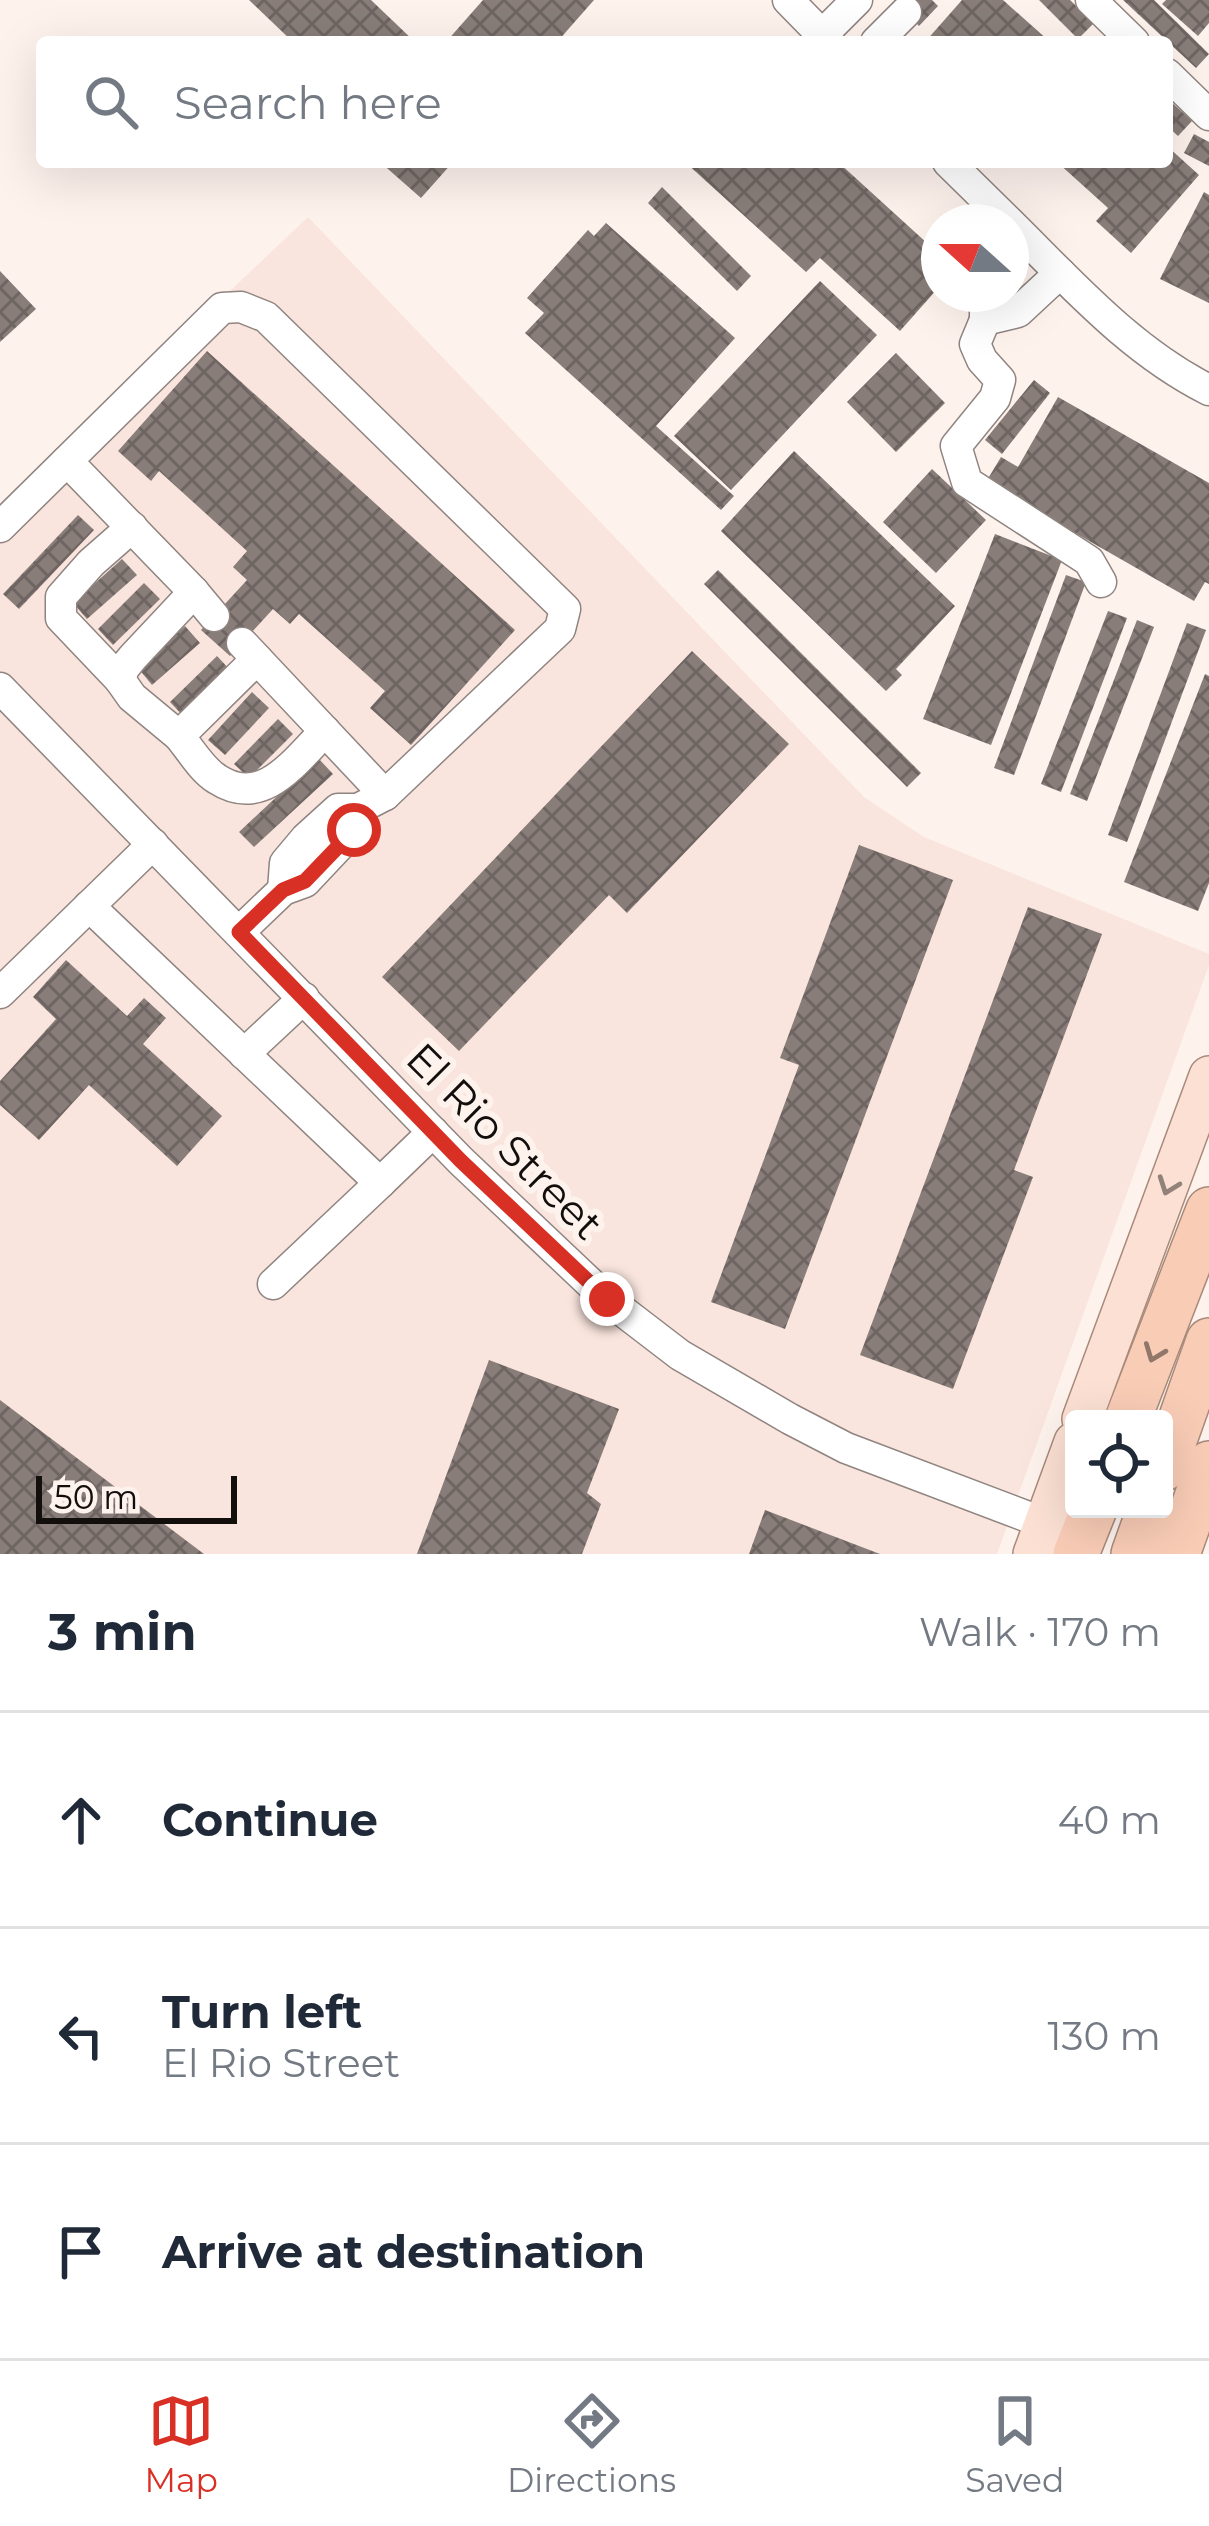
<!DOCTYPE html>
<meta charset="utf-8">
<style>
body{margin:0;font-family:Montserrat,sans-serif;background:#f6f6f7;color:#1f2937}
.controls{position:absolute;right:36px;bottom:36px;display:grid;overflow:hidden;border-radius:12px;box-shadow:0 12px 48px #0002}
.controls button{width:108px;height:108px;display:grid;place-items:center;padding:0;border:0;border-bottom:3px solid #e0e1e3;background:#fff;color:#1f2937;font:60px sans-serif}
.compass{position:absolute;left:921px;top:204px;width:108px;height:108px;border-radius:50%;background:#fff;box-shadow:0 12px 48px #0002;rotate:291deg}
.scale{position:absolute;left:36px;bottom:30px;width:201px;box-sizing:border-box;padding-left:12px;border:6px solid #120e0c;border-top:0;font-size:33px;line-height:42px;white-space:nowrap;color:#120e0c;-webkit-text-stroke:9px #fef2ed;paint-order:stroke}
.stop{position:absolute;width:36px;height:36px;margin:-27px;border:9px solid #d93025;border-radius:50%;background:#fff}
.stop.end{background:#d93025;border-color:#fff;box-shadow:0 3px 12px #0008}
.list{margin:0;padding:0;list-style:none}
h2{display:flex;justify-content:space-between;align-items:center;height:156px;margin:0;padding:0 48px;font-size:51px}
h2 small{font-size:39px;font-weight:400;color:#747a83}
.list li{display:grid;grid-template-columns:78px 1fr auto;gap:36px;align-items:center;box-sizing:border-box;height:216px;padding:0 48px;border-top:3px solid #e0e1e3}
.list b{display:block;font-size:45px;white-space:nowrap}
.list p{margin:0;font-size:39px;white-space:nowrap;color:#747a83}
.list em{font-size:39px;font-style:normal;color:#747a83}
.icon{flex:none;width:66px;height:66px;fill:none;stroke:currentColor;stroke-width:2;stroke-linecap:round;stroke-linejoin:round}
.map{position:relative;flex:none;width:1209px;height:1554px;overflow:hidden}
.search{position:absolute;background:#fff;box-shadow:0 12px 48px #0002;left:36px;right:36px;top:36px;height:132px;display:flex;align-items:center;gap:30px;box-sizing:border-box;padding:0 42px;border-radius:12px;color:#747a83;font-size:45px}
.sheet{height:804px;background:#fff}
nav{display:flex;justify-content:space-around;align-items:center;box-sizing:border-box;height:168px;border-top:3px solid #e0e1e3;background:#fff;font-size:33px;color:#747a83}
nav a{display:grid;justify-items:center;gap:6px}
nav .on{color:#d93025}
.map>svg:first-child{display:block}
</style>
<div class="map">
<svg width="1209" height="1554" viewBox="0 0 1209 1554">
<defs>
<pattern id="building-cross-hatch" width="8" height="8" patternUnits="userSpaceOnUse" patternTransform="scale(3)"><rect width="8" height="8" fill="#887d79"/><path d="M0 0l8 8M0 8l8-8" fill="none" stroke="#6e6562"/></pattern>
</defs>
<rect width="100%" height="100%" fill="#fef2ed"/>
<path fill="#f9e5dd" d="M308,217L864,797L924,837L1209,954V965L997,1554H0V509Z"/>
<g fill="url(#building-cross-hatch)">
<path d="M249,0H371L415,42H293Z"/>
<path d="M483,0H594L557,42H446Z"/>
<path d="M894,0H932L938,6L919,26Z"/>
<path d="M962,0H1003L1050,42H925Z"/>
<path d="M1039,0H1070L1094,23L1078,39Z"/>
<path d="M1123,0H1154L1209,54L1196,68Z"/>
<path d="M1166,0H1209V23L1198,36L1162,4Z"/>
<path d="M1167,98L1192,121L1178,136L1167,126Z"/>
<path d="M1194,134L1209,142V166L1184,153Z"/>
<path d="M1167,146L1199,175L1131,253L1096,221L1108,208L1057,162H1167Z"/>
<path d="M380,162H453L421,198Z"/>
<path d="M685,162H838L939,254V287L900,331L820,258L806,272Z"/>
<path d="M662,187L751,276L737,291L648,203Z"/>
<path d="M1204,192L1209,195V303L1160,279Z"/>
<path d="M606,223L735,338L656,426L734,496L721,510L525,333L544,313L527,298L588,230L594,236Z"/>
<path d="M0,271L36,309L0,342Z"/>
<path d="M820,281L877,335L731,490L674,436Z"/>
<path d="M207,351L515,630L411,745L370,708L385,691L299,614L290,624L273,609L230,656L201,630L247,580L233,567L247,551L159,471L151,481L118,451Z"/>
<path d="M896,353L945,403L896,452L847,402Z"/>
<path d="M1034,380L1050,393L1002,454L985,440Z"/>
<path d="M1058,397L1209,483V584L1205,582L1194,601L986,482L1001,457L1018,467Z"/>
<path d="M794,451L955,606L896,669L902,675L886,691L721,531Z"/>
<path d="M932,469L986,520L936,573L883,522Z"/>
<path d="M78,515L94,530L19,609L3,594Z"/>
<path d="M995,534L1062,560L991,745L923,719Z"/>
<path d="M122,559L137,575L87,619L73,603Z"/>
<path d="M718,570L921,773L907,787L704,584Z"/>
<path d="M1066,575L1086,582L1014,775L994,768Z"/>
<path d="M144,583L160,599L113,645L98,629Z"/>
<path d="M1108,611L1127,618L1061,792L1041,784Z"/>
<path d="M1137,620L1154,627L1087,801L1070,794Z"/>
<path d="M1187,623L1206,630L1127,842L1108,835Z"/>
<path d="M185,626L200,643L152,685L138,668Z"/>
<path d="M692,651L789,744L627,913L609,895L459,1051L382,977Z"/>
<path d="M217,656L231,671L185,718L170,702Z"/>
<path d="M1205,674L1209,676V883L1198,911L1124,882Z"/>
<path d="M252,692L269,708L225,755L208,740Z"/>
<path d="M278,719L293,734L249,778L234,764Z"/>
<path d="M318,758L333,774L254,847L239,832Z"/>
<path d="M859,845L953,880L785,1329L711,1302L799,1065L780,1058Z"/>
<path d="M1028,907L1102,934L1014,1170L1033,1177L953,1389L860,1355Z"/>
<path d="M66,960L127,1016L144,998L166,1018L143,1044L222,1116L177,1166L89,1085L39,1140L0,1105V1081L56,1019L33,997Z"/>
<path d="M489,1360L619,1409L587,1493L601,1504L582,1554H417Z"/>
<path d="M0,1400L204,1554H0Z"/>
<path d="M765,1510L880,1554H749Z"/>
</g>
<g fill="none" stroke-linecap="round" stroke-linejoin="round">
<defs>
<g id="minor">
<path d="M788,0L829,42"/>
<path d="M1091,0L1134,42"/>
<path d="M822,35L857,0"/>
<path d="M876,42L906,12"/>
<path d="M1167,74L1209,115"/>
<path d="M948,162L1009,222"/>
<path d="M1011,224C1072,284 1131,351 1209,390"/>
<path d="M985,294V320L1018,312L1060,273"/>
<path d="M985,320L975,344L982,360L1000,380L995,398L956,446L967,482L1089,561L1101,582"/>
<path d="M67,461L194,592L214,616"/>
<path d="M0,527L222,308L241,307L266,317L565,609L560,629L385,795L358,809H338L306,838L285,863L283,890"/>
<path d="M242,643L385,795"/>
<path d="M257,659L179,736C190,749 202,770 217,779C263,809 295,761 325,731"/>
<path d="M120,680L61,618V597L91,563L132,527"/>
<path d="M0,688L461,1161L607,1299L680,1355L790,1419L846,1448L1044,1523"/>
<path d="M179,736L132,697L120,680L124,668L133,657L194,592"/>
<path d="M89,906L380,1183L433,1132"/>
<path d="M239,932L283,890L305,882L354,830L358,809"/>
<path d="M0,993L153,844"/>
<path d="M244,1054L304,998"/>
<path d="M273,1284L380,1183"/>
</g>
<g id="major">
<path d="M1082,1419L1209,1076"/>
<path d="M1033,1554L1074,1442"/>
</g>
<g id="highway">
<path d="M1128,1419L1209,1210"/>
<path d="M1164,1468L1209,1341"/>
<path d="M1076,1554L1094,1509"/>
<path d="M1134,1554L1150,1509"/>
<path d="M1177,1554L1209,1464"/>
</g>
</defs>
<use href="#minor" stroke="#8f8480" stroke-width="33"/>
<use href="#major" stroke="#a88a7a" stroke-width="42"/>
<use href="#highway" stroke="#a88a7a" stroke-width="48"/>
<use href="#minor" stroke="#fff" stroke-width="30"/>
<use href="#major" stroke="#fbe0d3" stroke-width="39"/>
<use href="#highway" stroke="#f9ccb6" stroke-width="45"/>
</g>
<defs><path id="oneway-chevron" d="M-2-3.5L2.5 0L-2 3.5" fill="none" stroke-width="1.6" stroke-linecap="round" stroke-linejoin="round" transform="scale(3)"/></defs>
<use stroke="#928279" href="#oneway-chevron" transform="translate(1168 1186) rotate(110)"/>
<use stroke="#91766a" href="#oneway-chevron" transform="translate(1154 1353) rotate(111)"/>
<g fill="none" stroke-linecap="round" stroke-linejoin="round">
<path stroke="#d93025" stroke-width="15" d="M354,830L305,881L283,890L239,932L461,1161L607,1299"/>
</g>
<g text-anchor="middle" stroke-width="12" stroke-linejoin="round" paint-order="stroke">
<g font-size="42" fill="#120e0c" stroke="#fef2ed">
<text transform="translate(505 1141) rotate(45)" y="15">El Rio Street</text>
</g>
</g>
</svg>
<div class="controls">
<button><svg class="icon" aria-label="locate" viewBox="0 0 24 24"><circle cx="12" cy="12" r="6"/><path d="M12 2v4M12 18v4M2 12h4M18 12h4"/></svg></button>
</div>
<svg class="compass" viewBox="-18 -18 36 36"><path d="M0-13l5 13h-10z" fill="#e53935"/><path d="M0 13l5-13h-10z" fill="#747a83"/></svg>
<div class="scale">50 m</div>
<div class="stop" style="left:354px;top:830px"></div>
<div class="stop end" style="left:607px;top:1299px"></div>
<div class="search"><svg class="icon" aria-label="search" viewBox="0 0 24 24"><circle cx="10" cy="10" r="6"/><path d="M15 15l6 6"/></svg>Search here</div>
</div>
<section class="sheet">
<h2>3 min<small>Walk · 170 m</small></h2>
<ul class="list">
<li><svg class="icon" aria-label="ahead" viewBox="0 0 24 24"><path d="M12 20V5M6 11l6-6 6 6"/></svg><div><b>Continue</b></div><em>40 m</em></li>
<li><svg class="icon" aria-label="left" viewBox="0 0 24 24"><path d="M17 20v-9H6M10 6l-5 5 5 5"/></svg><div><b>Turn left</b><p>El Rio Street</p></div><em>130 m</em></li>
<li><svg class="icon" aria-label="arrive" viewBox="0 0 24 24"><path d="M6 21V4h12l-3 4 3 4H6"/></svg><div><b>Arrive at destination</b></div></li>
</ul>
</section>
<nav>
<a class="on"><svg class="icon" aria-label="map" viewBox="0 0 24 24"><path d="M3 6l6-2 6 2 6-2v14l-6 2-6-2-6 2zM9 4v14M15 6v14"/></svg>Map</a>
<a><svg class="icon" aria-label="directions" viewBox="0 0 24 24"><path d="M12 3l9 9-9 9-9-9zM9 14v-3h6M13 9l2 2-2 2"/></svg>Directions</a>
<a><svg class="icon" aria-label="saved" viewBox="0 0 24 24"><path d="M7 4h10v16l-5-4-5 4z"/></svg>Saved</a>
</nav>
